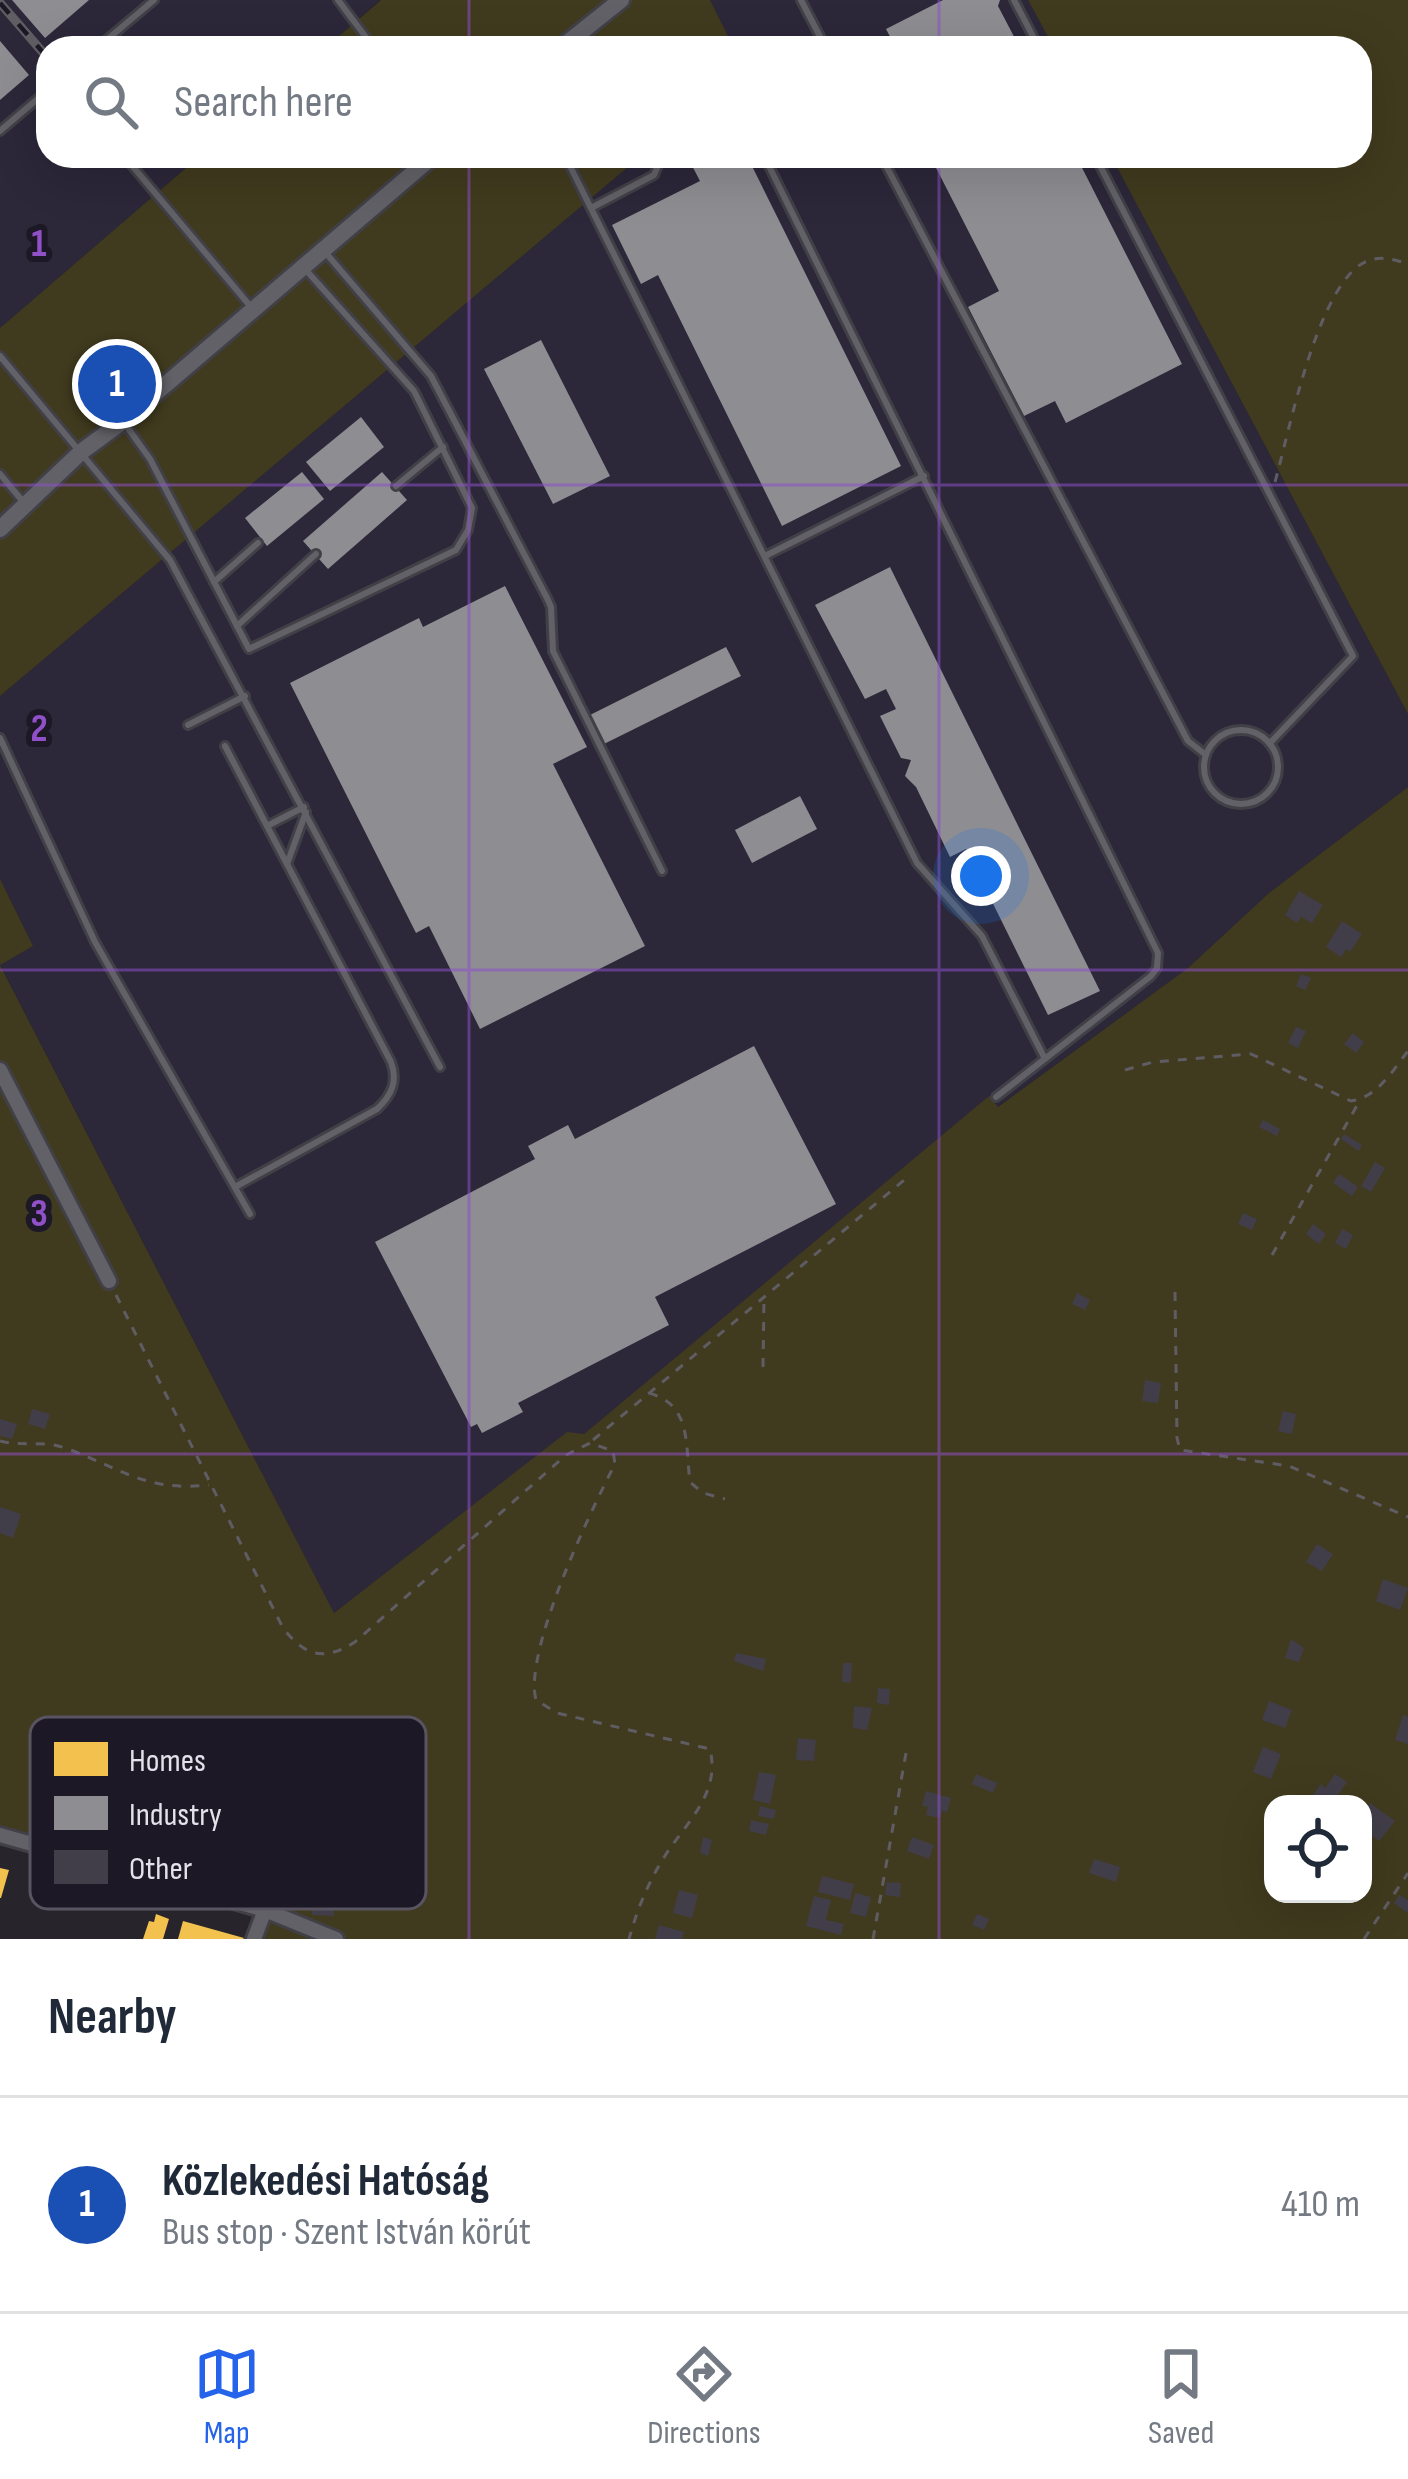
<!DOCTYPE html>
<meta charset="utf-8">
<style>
body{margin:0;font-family:"Sofia Sans Condensed",sans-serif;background:#f2f2f3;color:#1f2937}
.controls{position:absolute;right:36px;bottom:36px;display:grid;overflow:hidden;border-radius:24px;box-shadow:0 12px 48px #0002}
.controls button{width:108px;height:108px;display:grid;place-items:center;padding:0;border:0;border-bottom:3px solid #e0e1e3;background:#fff;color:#1f2937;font:60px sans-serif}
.you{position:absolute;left:981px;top:876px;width:42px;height:42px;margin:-30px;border:9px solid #fff;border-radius:50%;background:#1a73e8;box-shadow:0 0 0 18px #1a73e833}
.badge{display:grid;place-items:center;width:78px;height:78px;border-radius:50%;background:#2563eb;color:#fff;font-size:39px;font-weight:700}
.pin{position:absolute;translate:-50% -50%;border:6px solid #fff;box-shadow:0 3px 12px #0006}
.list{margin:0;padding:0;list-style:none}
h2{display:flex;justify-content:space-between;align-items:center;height:156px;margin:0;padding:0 48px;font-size:51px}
h2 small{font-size:39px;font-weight:400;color:#747a83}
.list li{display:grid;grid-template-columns:78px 1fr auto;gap:36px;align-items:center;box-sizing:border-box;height:216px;padding:0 48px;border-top:3px solid #e0e1e3}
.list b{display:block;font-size:45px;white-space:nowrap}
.list p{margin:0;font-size:39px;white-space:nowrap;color:#747a83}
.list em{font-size:39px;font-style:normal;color:#747a83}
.icon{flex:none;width:66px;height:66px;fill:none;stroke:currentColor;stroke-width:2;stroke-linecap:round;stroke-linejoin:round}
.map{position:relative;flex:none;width:1408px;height:1939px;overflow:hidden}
.search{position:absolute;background:#fff;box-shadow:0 12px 48px #0002;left:36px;right:36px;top:36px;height:132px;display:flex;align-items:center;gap:30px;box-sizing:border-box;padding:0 42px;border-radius:36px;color:#747a83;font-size:45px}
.sheet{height:372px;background:#fff}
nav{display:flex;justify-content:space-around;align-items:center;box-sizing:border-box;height:168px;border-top:3px solid #e0e1e3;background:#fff;font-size:33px;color:#747a83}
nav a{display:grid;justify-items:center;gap:6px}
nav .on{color:#2563eb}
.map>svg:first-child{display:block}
</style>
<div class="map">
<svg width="1408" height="1939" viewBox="0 0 1408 1939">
<rect width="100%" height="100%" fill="#27242c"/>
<g fill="#2c2739">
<path d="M0,0H380L325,48H48V156H200L0,328Z"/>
<path d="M710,0H1028L1054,48H734Z"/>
<path d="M641,156H1111L1408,714V787L1269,893L1188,968L997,1107L989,1097L584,1434L567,1433L334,1613L0,964L33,946L0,879V696Z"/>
</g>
<g fill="#403a1e" fill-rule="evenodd">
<path d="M381,0H710L734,48H325Z"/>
<path d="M1028,0H1408V714L1111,156H1360V48H1054Z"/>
<path d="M200,156H641L0,696V328Z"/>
<path d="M1408,787V1939H263L279,1904L0,1825V879L33,946L0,965L334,1613L567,1432L584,1434L989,1096L998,1107L1188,968L1269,893ZM1273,1804H1363V1894H1273Z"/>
</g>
<g fill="#f2c14e">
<path d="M0,1868L9,1870L1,1898H0Z"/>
<path d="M156,1914L169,1919L163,1939H143L149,1921L154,1922Z"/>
<path d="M183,1921L244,1938L243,1939H178Z"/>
</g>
<g fill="#8d8d92">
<path d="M12,0H89L45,38Z"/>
<path d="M943,0H1000L998,6L1020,48H896L886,29Z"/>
<path d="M0,41L29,75L0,100Z"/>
<path d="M687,156H721L727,168L748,158L901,466L782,526L658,275L641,284L612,225L700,181Z"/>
<path d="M930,156H1076L1182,364L1066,423L1055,401L1024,416L968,307L999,291Z"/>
<path d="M541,340L610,476L553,504L484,369Z"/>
<path d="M361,417L384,447L330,491L306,462Z"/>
<path d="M302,472L324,499L267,546L245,518Z"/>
<path d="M382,472L407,500L328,569L303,541Z"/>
<path d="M890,567L1100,991L1048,1015L966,849L950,857L916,787L905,776L911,760L901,758L880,716L896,709L886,689L865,699L815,605Z"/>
<path d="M505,586L587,747L553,764L645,946L480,1029L429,926L416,933L290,683L419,618L423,627Z"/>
<path d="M726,647L741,676L604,744L590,715Z"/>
<path d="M800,796L817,829L752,863L735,830Z"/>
<path d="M754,1046L836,1204L655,1297L669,1325L518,1403L523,1412L482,1433L477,1424L471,1427L375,1242L535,1159L528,1146L568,1125L575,1139Z"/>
</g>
<g fill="#423e49">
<path d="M1299,891L1323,905L1312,923L1301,917L1297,923L1285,915Z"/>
<path d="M1342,921L1362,934L1350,952L1346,949L1341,957L1326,947Z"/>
<path d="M1301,974L1311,978L1305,990L1296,986Z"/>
<path d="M1296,1027L1306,1031L1298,1048L1288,1043Z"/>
<path d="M1353,1033L1364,1042L1356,1053L1344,1044Z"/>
<path d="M1263,1120L1280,1129L1277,1136L1259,1127Z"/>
<path d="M1344,1134L1362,1145L1359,1151L1341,1139Z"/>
<path d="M1375,1162L1385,1168L1371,1192L1361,1186Z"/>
<path d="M1339,1174L1358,1187L1352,1196L1333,1183Z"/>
<path d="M1243,1213L1257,1219L1252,1230L1238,1224Z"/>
<path d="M1313,1224L1326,1234L1319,1244L1306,1234Z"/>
<path d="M1342,1229L1353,1235L1346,1249L1335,1243Z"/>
<path d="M1077,1293L1090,1300L1085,1310L1072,1304Z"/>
<path d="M1145,1380L1161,1383L1158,1403L1142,1401Z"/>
<path d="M32,1409L50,1414L45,1429L28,1424Z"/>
<path d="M1283,1411L1296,1414L1292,1434L1278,1431Z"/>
<path d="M0,1419L17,1424L12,1439L0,1436Z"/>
<path d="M0,1507L21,1514L13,1538L0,1533Z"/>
<path d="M1317,1544L1333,1554L1322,1571L1306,1562Z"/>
<path d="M1383,1579L1408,1588L1400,1610L1376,1601Z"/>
<path d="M1291,1639L1304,1648L1299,1662L1285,1658Z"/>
<path d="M736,1653L766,1659L763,1671L734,1661Z"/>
<path d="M843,1663H852L851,1683L842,1682Z"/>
<path d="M878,1688L890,1689L889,1705L877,1703Z"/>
<path d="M1269,1701L1292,1710L1285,1728L1262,1720Z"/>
<path d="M854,1706L872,1708L867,1730L853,1728Z"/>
<path d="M1403,1715L1408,1717V1744L1395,1740Z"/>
<path d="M798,1738L816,1740L814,1761L796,1760Z"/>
<path d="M1263,1747L1281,1754L1271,1779L1253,1772Z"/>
<path d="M759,1772L776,1775L770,1804L753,1800Z"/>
<path d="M976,1774L997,1783L993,1793L972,1784Z"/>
<path d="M1335,1774L1347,1782L1332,1804H1327L1313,1795L1321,1784L1325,1788Z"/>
<path d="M926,1791L951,1798L947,1812L942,1811L940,1818L926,1815L928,1807L922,1806Z"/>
<path d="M1370,1803L1395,1821L1379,1841L1363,1829V1812Z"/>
<path d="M760,1806L776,1810L774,1819L758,1816Z"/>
<path d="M751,1820L769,1824L766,1835L749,1831Z"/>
<path d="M703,1837L712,1840L708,1856L700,1853Z"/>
<path d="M912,1837L934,1845L929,1859L907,1851Z"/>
<path d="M1094,1859L1120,1867L1116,1882L1089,1873Z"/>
<path d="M822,1876L854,1884L850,1900L818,1892Z"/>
<path d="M887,1882L901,1883L900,1897L885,1895Z"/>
<path d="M314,1884L335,1885L334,1916L312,1915Z"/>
<path d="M679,1890L698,1895L692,1918L673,1913Z"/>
<path d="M855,1893L871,1897L866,1917L850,1913Z"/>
<path d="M1399,1895L1408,1900V1913L1394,1903Z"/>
<path d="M814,1896L831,1900L826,1920L844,1924L841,1935L806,1926Z"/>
<path d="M977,1914L989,1919L984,1930L972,1925Z"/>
<path d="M659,1925L684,1932L682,1939H655Z"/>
</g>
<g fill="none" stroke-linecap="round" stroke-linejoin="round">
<defs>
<g id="service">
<path d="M338,0L374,48"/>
<path d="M801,0L826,48"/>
<path d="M1014,0L1039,48"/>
<path d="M97,48L154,0"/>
<path d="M0,131L48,90"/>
<path d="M124,156L251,307"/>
<path d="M565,156L917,863L982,936L1044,1057"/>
<path d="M764,156L1158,953L1157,968L1151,976L996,1097"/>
<path d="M881,156L1188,741L1206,755"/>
<path d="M1095,156L1353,656L1270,743"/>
<path d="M593,207L654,175L662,156"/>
<path d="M325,252L431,376L547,598L551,607L553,651L662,871"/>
<path d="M0,356L170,560L440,1067"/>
<path d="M125,424L150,459L249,649L456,550L468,530L472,508L414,391L305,269"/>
<path d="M0,474L24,503"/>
<path d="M396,486L443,447"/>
<path d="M767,555L924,476"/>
<path d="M214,582L258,543"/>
<path d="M237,626L316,554"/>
<path d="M188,725L245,696"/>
<circle cx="1241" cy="767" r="37"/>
<path d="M0,738L95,942L250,1214"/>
<path d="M225,746L391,1062C398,1081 392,1095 377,1109L235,1187"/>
<path d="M267,826L304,807"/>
<path d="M287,864L306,812"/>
</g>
<g id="minor">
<path d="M0,1070L109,1281"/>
<path d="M0,1835L265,1910L336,1939"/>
<path d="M254,1939L265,1910"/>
</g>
<g id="tertiary">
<path d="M561,48L621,0"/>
<path d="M0,529L81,452L123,421L433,156"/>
</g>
</defs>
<use href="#service" stroke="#424047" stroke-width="12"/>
<use href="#minor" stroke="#424047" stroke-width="20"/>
<use href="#tertiary" stroke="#424047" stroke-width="22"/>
<g stroke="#5f5d63" stroke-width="3" stroke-dasharray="9 9" stroke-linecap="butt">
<path d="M1275,482C1289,433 1319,275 1370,260C1383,256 1396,260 1408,264"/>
<path d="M1125,1070L1153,1062L1251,1054L1351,1101C1378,1097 1392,1071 1408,1051"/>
<path d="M1272,1255L1359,1102"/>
<path d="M1175,1292L1177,1438L1180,1450L1289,1466L1408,1517"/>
<path d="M116,1295L283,1628C305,1656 323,1662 355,1642L566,1455L590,1443L613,1451L615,1464C591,1510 523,1652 536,1700L557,1713L710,1749C721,1795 685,1823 663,1859C647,1885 637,1910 629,1939"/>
<path d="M763,1367L764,1298"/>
<path d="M649,1393C692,1405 685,1444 690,1482L703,1493L725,1499"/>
<path d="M593,1440L909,1176"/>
<path d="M0,1441C21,1447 44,1440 65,1448C121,1468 145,1492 209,1485"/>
<path d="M873,1939L906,1753"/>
<path d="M1364,1939L1408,1873"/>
</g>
<use href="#service" stroke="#626167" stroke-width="6"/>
<use href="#minor" stroke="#626167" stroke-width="14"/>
<use href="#tertiary" stroke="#626167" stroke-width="16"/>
<defs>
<path id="rail" d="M0,3L46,56"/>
</defs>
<use href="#rail" stroke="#605e63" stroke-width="9"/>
<use href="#rail" stroke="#1c1826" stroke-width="4.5" stroke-dasharray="14" stroke-linecap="butt"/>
</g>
<path fill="none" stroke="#9050c8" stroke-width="3" stroke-opacity="0.55" d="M469,0V48M939,0V48M469,156V1939M939,156V1939M0,485H1408M0,970H1408M0,1454H1408"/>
<rect x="30" y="1717" width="396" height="192" rx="18" fill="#1c1826" stroke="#585461" stroke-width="3"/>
<rect x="54" y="1742" width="54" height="34" fill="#f2c14e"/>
<rect x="54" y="1796" width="54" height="34" fill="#8d8d92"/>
<rect x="54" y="1850" width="54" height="34" fill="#423e49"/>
<g font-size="33" fill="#e4e1eb">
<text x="129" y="1771">Homes</text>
<text x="129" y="1825">Industry</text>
<text x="129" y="1879">Other</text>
</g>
<g font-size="39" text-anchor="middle" font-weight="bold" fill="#9050c8" stroke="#1c1826" stroke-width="12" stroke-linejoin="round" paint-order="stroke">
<text x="39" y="256">1</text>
<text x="39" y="741">2</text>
<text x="39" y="1226">3</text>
</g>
</svg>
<div class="controls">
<button><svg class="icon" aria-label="locate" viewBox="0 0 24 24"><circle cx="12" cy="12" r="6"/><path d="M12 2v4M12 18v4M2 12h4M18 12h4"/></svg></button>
</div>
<div class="you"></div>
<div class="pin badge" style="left:117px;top:384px;background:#1a4fb4">1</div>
<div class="search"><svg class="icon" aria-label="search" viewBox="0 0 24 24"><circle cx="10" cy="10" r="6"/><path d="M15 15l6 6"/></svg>Search here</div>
</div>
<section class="sheet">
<h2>Nearby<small></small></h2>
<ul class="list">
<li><span class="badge" style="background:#1a4fb4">1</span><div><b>Közlekedési Hatóság</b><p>Bus stop · Szent István körút</p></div><em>410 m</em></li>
</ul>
</section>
<nav>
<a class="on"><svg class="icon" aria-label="map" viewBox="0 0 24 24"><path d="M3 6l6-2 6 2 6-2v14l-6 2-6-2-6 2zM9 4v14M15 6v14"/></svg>Map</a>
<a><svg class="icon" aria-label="directions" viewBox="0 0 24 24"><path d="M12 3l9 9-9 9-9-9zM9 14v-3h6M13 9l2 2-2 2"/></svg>Directions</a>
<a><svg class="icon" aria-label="saved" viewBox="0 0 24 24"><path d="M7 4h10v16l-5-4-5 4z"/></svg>Saved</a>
</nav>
